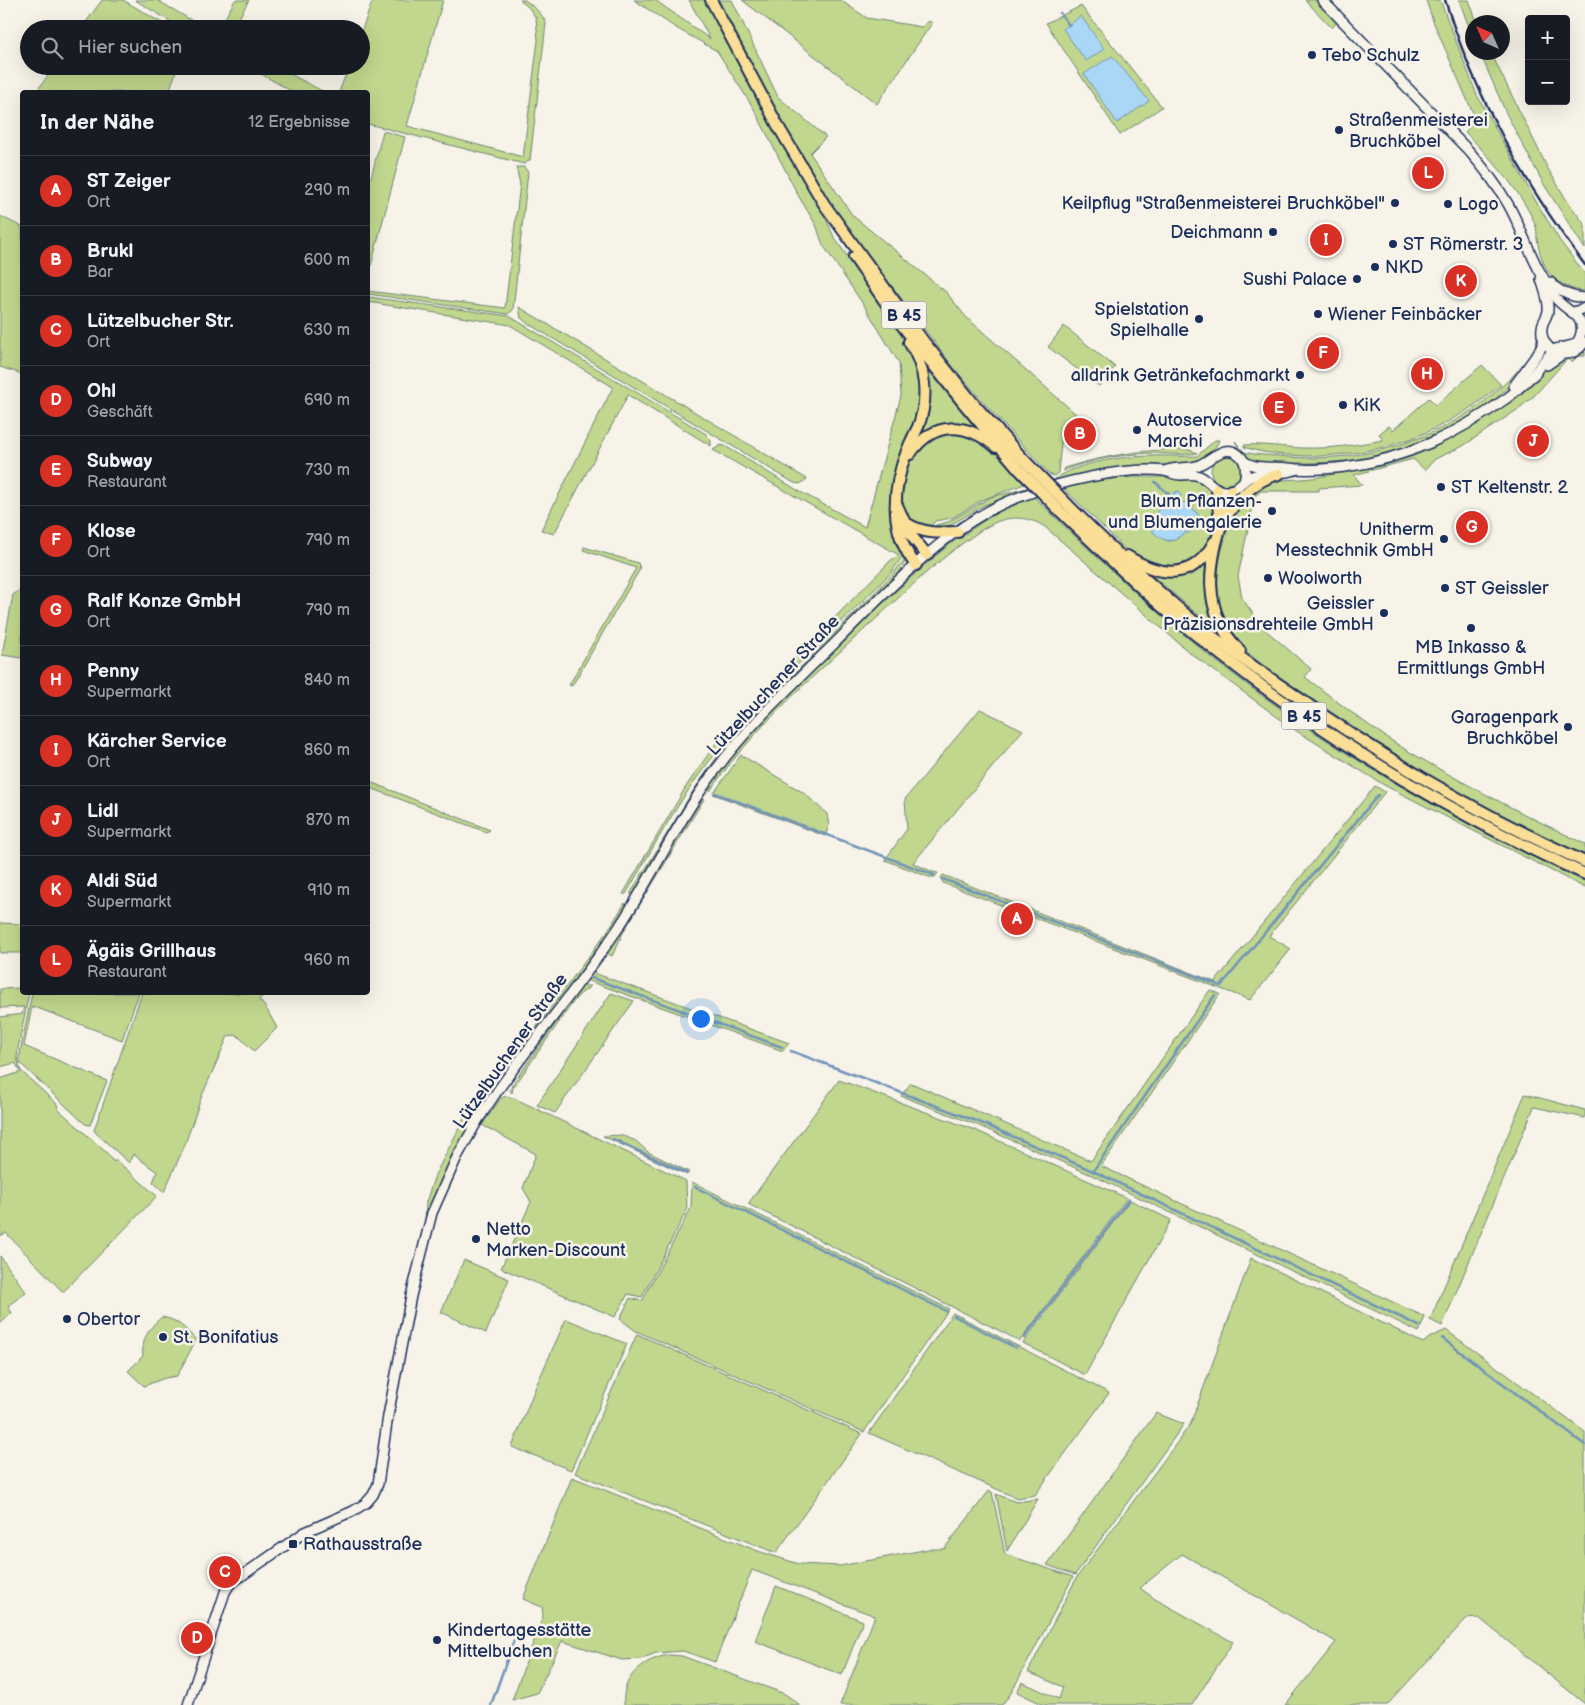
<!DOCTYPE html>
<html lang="de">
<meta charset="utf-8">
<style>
body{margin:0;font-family:"Balsamiq Sans",sans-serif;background:#242831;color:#f1f3f6}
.controls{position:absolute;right:15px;top:15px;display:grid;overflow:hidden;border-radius:5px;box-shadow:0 5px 20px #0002}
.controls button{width:45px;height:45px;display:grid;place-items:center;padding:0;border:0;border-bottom:1px solid #363941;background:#171b24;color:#f1f3f6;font:25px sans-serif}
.compass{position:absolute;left:1465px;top:15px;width:45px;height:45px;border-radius:50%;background:#171b24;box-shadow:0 5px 20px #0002;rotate:315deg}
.you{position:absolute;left:700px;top:1018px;width:18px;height:18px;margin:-12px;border:4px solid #fff;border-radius:50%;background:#1a73e8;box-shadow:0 0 0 8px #1a73e833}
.badge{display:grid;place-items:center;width:32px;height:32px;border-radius:50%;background:#d93025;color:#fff;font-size:16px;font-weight:700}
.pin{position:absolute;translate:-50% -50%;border:2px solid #fff;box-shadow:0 1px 5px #0006}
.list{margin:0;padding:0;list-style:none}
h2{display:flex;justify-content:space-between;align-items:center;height:65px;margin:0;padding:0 20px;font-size:21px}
h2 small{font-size:16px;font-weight:400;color:#9ea1a6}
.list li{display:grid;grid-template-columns:32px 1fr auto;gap:15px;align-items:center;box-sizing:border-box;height:70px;padding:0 20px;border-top:1px solid #363941}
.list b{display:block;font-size:19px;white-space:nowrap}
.list p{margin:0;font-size:16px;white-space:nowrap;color:#9ea1a6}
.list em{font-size:16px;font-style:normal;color:#9ea1a6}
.icon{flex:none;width:28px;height:28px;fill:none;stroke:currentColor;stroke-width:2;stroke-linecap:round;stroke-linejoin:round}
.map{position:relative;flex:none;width:1585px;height:1705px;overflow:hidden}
.search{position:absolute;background:#171b24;box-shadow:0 5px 20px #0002;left:20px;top:20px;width:350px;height:55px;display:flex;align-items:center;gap:12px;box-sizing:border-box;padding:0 18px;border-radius:28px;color:#9ea1a6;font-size:19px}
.panel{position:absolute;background:#171b24;box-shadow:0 5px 20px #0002;left:20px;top:90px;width:350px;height:905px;border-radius:5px}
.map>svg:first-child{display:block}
</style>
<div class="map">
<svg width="1585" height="1705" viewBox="0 0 1585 1705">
<rect width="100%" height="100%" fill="#f7f3e8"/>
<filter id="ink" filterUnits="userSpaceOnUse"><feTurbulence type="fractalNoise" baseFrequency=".02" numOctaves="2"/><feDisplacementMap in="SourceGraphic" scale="10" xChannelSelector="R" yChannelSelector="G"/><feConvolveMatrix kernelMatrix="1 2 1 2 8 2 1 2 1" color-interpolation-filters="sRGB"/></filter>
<g filter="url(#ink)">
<g fill="#c0d78d" stroke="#6e8376" fill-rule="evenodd">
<path d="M102,0H123L172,29H81Z"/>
<path d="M135,0H157L206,29H183Z"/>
<path d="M235,0H249L233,29H219Z"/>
<path d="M373,0H443L407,126L523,157L538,40L536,18L529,8L520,0H525C533,7 543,13 546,24L530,160L524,164L368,124V92H339L349,66H361V32Z"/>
<path d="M634,0H655L710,39L689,0H706L761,102L823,212L834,237L898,330L909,350L918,372L920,388L918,412L897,460L893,477L891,494L892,513L904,554L891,573C834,630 773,685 721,747C683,791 655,845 626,894H623L687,785L716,743L764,690L890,561L899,555L713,450L721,445L725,446L797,490L865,527L901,396L899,363L865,307L823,245L816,225L799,197L754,109L717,51L676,28Z"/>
<path d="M718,0H732L778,97L826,137L810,153L853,216L946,292L966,317L1077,415L1062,434L1058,473L1054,476L1049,474L984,403L954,368L838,215L811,173L765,90Z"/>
<path d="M742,0H840L867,18L922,27L929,21L932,23L877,104Z"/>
<path d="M1305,0H1316L1337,22L1332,28Z"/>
<path d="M1426,0H1440L1477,95L1534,198L1560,241L1585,274V291C1572,291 1560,284 1551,275C1543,266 1539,251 1537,239C1537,234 1537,229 1535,224C1520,189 1491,159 1465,132L1476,120L1433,21Z"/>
<path d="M1459,0H1469L1477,22H1472V35Z"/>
<path d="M1081,6L1162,107L1120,135L1046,23Z"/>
<path d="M1480,53H1491L1547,167L1566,199L1585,225V249L1543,183L1506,113Z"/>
<path d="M55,66H178L169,92H36Z"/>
<path d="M247,66H275L324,92H293Z"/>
<path d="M383,131L405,137L368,277V189Z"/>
<path d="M516,167H524L528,172L513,310L508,314L368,294V291L505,308L520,184Z"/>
<path d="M0,216L22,227V374L0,367Z"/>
<path d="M368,297L509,316L706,434L711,441V446L628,395L554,534L541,530L613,387L510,325L368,302Z"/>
<path d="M519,307L807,479L800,484L794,483L527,323L521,318Z"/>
<path d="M1064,326L1115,367L1099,386L1048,347Z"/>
<path d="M1537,339H1538L1536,350C1529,360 1522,371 1514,381C1480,420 1412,452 1361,459C1328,464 1295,463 1262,463C1248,461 1241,454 1235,441L1244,452C1255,455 1267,455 1278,456C1358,465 1441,442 1501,387C1514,375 1533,358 1537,339Z"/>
<path d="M1582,352H1585V356H1578L1572,362L1567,359L1534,396L1517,410L1463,446L1435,459L1425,470L1413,459L1354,475L1362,485L1319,488V491H1261L1255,496L1238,576L1242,598L1262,627L1311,669L1305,677C1342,705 1379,735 1420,758C1473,789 1529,817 1585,844V856C1544,840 1505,818 1467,797C1412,766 1358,734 1306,697C1284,681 1258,665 1240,644C1216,617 1213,580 1223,546C1228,526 1234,506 1250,492C1272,475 1293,482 1318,477C1358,470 1399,461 1436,445C1465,432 1496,413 1520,392C1531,383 1543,367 1555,360C1563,356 1573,354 1582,352Z"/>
<path d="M1482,365L1501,385C1445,431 1392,453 1319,456C1294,456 1267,455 1244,447V445C1263,444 1283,447 1302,448C1330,449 1356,445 1383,440L1379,434L1389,426L1393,430L1429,398L1436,405Z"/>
<path d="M927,369L976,429H930L918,438L925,370Z"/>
<path d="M947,432L971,435L993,450L1024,484L982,500L952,518L935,521L928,530C920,525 911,522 906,513C895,493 909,450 928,439C934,436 941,434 947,432Z"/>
<path d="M1215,440H1219C1217,448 1205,458 1196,462L1131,467L1079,474L1056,481L1055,479C1081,461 1120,457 1151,456C1166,455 1182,457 1197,456Z"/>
<path d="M1181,449L1190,450L1197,453C1182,456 1166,453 1150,453C1122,455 1089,459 1063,471L1064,468C1103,456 1140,450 1181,449Z"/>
<circle cx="1226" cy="471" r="15"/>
<path d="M1132,477H1192C1226,486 1218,537 1198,557C1190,565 1174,569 1163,568C1154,567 1142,560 1135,556C1124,550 1115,539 1106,530C1092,516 1077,502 1063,488L1087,482ZM1179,491L1178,500L1174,503V507H1178L1187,502L1198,515L1176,540L1168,541L1160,537L1153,524L1172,508L1170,498L1176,492Z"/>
<path d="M1027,488L1028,490L984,505L942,530L933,529L936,525L948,522L991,497Z"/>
<path d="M1033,496C1076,537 1118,578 1163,617C1288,725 1434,814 1585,880V888L1384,785L1295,730L1190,653L1045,527C1030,517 1011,515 994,523C983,528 973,536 963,543C933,565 907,590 880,615C821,670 756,724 710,791L707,788L721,768L747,738L800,683L855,629L920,569L950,544L1001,509Z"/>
<path d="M584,547L638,563L640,569L572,686L569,685L636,568L583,550Z"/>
<path d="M1208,557L1219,629L1218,632L1153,576L1155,574Z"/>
<path d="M905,558V562L896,576C838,633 778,688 725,750C689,793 661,846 633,894H630L693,791L722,750L771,697L893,574Z"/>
<path d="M20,590L22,591V658L2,655L13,595Z"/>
<path d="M980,709L1023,730L913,863L933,872L938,873L935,877H929L885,860L907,829L905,799Z"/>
<path d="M741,755L804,793L827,814L829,826L825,836L713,794Z"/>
<path d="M368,781L490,830L486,832L368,787Z"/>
<path d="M1375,786L1385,792L1269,936L1291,949L1250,1000L943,883L941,879L943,875L1215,982Z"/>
<path d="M701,797L704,799L624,931L612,956L605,952Z"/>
<path d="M625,903L626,906L610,931L531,1039L522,1049L521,1048L608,930Z"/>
<path d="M0,923L22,924V953H0Z"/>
<path d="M591,972L789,1043L783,1051L586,980Z"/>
<path d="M582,986H591L579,995L571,1005L513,1088L512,1093L510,1090L512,1085Z"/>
<path d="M22,988V992L29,993L18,1049L17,1058L21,1071L57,1104L58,1109L109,1155L112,1161H117L157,1196L63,1292L6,1233L0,1236V1079L21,1072L15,1063L0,1067V1017L22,1014L24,1007L0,1008V989Z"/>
<path d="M1210,990L1220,994L1101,1166L1425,1317L1419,1332L1094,1176L977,1125L901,1096L911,1083L1091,1161Z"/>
<path d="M32,993H139L122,1040L32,1006L24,1046L107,1081L90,1125L85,1124L20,1063L19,1058Z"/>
<path d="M142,993H267L259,999L267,1010L277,1028L254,1051L237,1035L228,1036L201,1098L184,1147L164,1192L153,1182L157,1172L133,1154L129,1163L96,1133L94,1130Z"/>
<path d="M611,993L634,1001L555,1113L537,1105Z"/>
<path d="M488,1078L492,1090C464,1132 441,1174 425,1222L426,1202L435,1175L472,1103Z"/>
<path d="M839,1080L975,1130L1127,1198L1020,1341L748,1204Z"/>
<path d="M1525,1094L1585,1110V1118L1534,1107L1442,1326L1430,1320Z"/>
<path d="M506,1096L514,1098L686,1181L687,1210L642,1297L628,1294L615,1317L501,1268L531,1202L523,1188L536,1154L482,1125L501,1098Z"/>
<path d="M621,1135L636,1141L648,1152L689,1172L687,1175L603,1136Z"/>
<path d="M692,1182L949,1309L864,1432L636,1331L620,1319L630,1298L642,1301L691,1208Z"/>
<path d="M1130,1200L1171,1220L1085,1375L1023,1343Z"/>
<path d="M0,1256L26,1292L8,1306L12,1313L0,1324Z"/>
<path d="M1251,1258L1423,1343L1429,1338L1446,1330L1585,1432V1704L1479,1618L1466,1619L1387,1705H1285L1336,1642L1182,1554L1140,1588L1155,1599L1233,1642L1192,1705H1044L1017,1692L1022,1682L1059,1699L1063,1687L1028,1672L1077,1577L1190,1425Z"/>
<path d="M464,1260L509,1279L486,1333L441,1312Z"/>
<path d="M953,1313L1109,1393L1035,1495L1017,1498L869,1433Z"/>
<path d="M162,1317C177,1319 186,1329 196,1340L177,1376L165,1378L144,1386L128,1371L143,1356C141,1340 149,1327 162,1317Z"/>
<path d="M566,1319L627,1344L571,1470L512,1447L536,1386Z"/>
<path d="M637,1334L862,1434L776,1553L575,1473Z"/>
<path d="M1156,1413L1184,1424L1075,1575L1047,1565Z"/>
<path d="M572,1477L758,1551L799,1564L840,1566L929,1549H944L989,1491L992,1492L1005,1554L1073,1577L1011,1693L1002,1705H840L875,1616L752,1570L715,1662L683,1651L656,1653L641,1659L622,1660L562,1641L537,1693L512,1700L543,1616L542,1607L523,1599Z"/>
<path d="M996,1494L1016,1502L1038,1499L1007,1551Z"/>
<path d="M776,1586L863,1621L842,1675L755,1641Z"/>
<path d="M669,1655L682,1656L785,1694L800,1705H624C621,1677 643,1659 669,1655Z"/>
</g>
<g fill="#abd7f7" stroke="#7194ba">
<path d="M1081,16L1104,49L1086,61L1063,29Z"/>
<path d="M1112,56L1149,101L1117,123L1084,74Z"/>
<path d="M1179,491L1181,497L1174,503V506L1178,507L1180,503L1187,502L1198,515V527L1188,533H1184C1171,544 1165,542 1153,532V524L1157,520L1154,516L1159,509L1172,508L1169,498L1176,492Z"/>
</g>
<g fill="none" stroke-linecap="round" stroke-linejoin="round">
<g stroke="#7194ba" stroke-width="2.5">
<path d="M1060,13L1069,25"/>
<path d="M1155,482L1171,496"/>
<path d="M1191,506L1204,492"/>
<path d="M715,793L934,875"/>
<path d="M943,879L1221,986L1378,795"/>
<path d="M592,978L782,1047"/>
<path d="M791,1051L979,1122L1093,1171L1419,1326"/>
<path d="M613,1139L686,1173"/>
<path d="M1093,1171L1215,995"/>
<path d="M695,1187L946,1311"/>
<path d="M954,1316L1016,1348"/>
<path d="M1024,1338L1129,1199"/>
<path d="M1442,1338L1585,1445"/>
<path d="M491,1705L514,1640"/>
</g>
<defs>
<g id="secondary">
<path d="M1322,0L1469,151C1484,168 1497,185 1508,204C1520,225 1527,248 1539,270C1544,279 1549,287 1554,296C1563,311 1585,313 1581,333C1577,352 1564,343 1554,350C1546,357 1539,368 1532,376"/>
<path d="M1541,279C1544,289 1549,300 1548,310C1548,317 1542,321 1542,328C1540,342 1552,354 1566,354C1574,354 1580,349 1585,342"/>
<path d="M1550,282C1559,292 1571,297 1585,298"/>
<path d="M1574,312L1585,308"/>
<path d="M1547,365L1563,354"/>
<path d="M1514,386L1540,350L1544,340"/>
<path d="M1244,461C1256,470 1274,466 1288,468C1306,471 1326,469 1345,467C1406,459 1457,434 1507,398C1518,390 1526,381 1536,373"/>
<path d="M1165,471C1175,466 1185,469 1196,466C1211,462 1225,439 1242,458C1247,465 1246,473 1244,481"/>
<path d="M188,1705L225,1592L230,1584L305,1532L353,1511L366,1503L373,1495L378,1484L388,1416L411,1296L432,1213L457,1157L478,1120L496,1093C535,1038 579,986 617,930C648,884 671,834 702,789C739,734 788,689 835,643C886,592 950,522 1019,497C1056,483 1125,466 1164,471C1170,472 1174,475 1180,475C1185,475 1191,474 1196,475C1208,477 1212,490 1224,491C1237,492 1241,480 1252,476C1266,471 1281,475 1295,470"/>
</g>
<g id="trunk">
<path d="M711,0L778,126L824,204L924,342L974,404L1025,461"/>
<path d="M854,257L897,319L961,400L1018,468"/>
<path d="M909,342C926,368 929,398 918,427C914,435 910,443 907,451C892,489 889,532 916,565"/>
<path d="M910,454C934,420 966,422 996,447"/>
<path d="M1217,489L1219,515L1221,522"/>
<path d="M1231,490C1228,497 1228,505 1225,513C1208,563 1200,610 1240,651"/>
<path d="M1067,504C1111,548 1157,592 1207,632C1234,654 1264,674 1293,694C1385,759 1482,816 1585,862"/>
<path d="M897,505L910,534L927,555"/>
<path d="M1058,509C1094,544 1130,579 1168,612C1294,718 1435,807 1585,874"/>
<path d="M1228,514C1241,495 1256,480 1279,474"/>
<path d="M906,523C923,534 938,533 958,532"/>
<path d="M1127,556C1160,577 1194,581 1214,542"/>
</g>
</defs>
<use href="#secondary" stroke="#1b2f5e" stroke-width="12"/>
<use href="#trunk" stroke="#1b2f5e" stroke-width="14"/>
<use href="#secondary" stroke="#f7f3e8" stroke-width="9"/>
<use href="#trunk" stroke="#fbdf96" stroke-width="10"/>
<path stroke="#1b2f5e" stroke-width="2.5" d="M1445,0C1475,96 1525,185 1585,265"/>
<defs>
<g id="trunk-bridge">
<path d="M1025,461L1067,504"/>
<path d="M1018,468L1058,509"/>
</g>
</defs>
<use href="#trunk-bridge" stroke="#1b2f5e" stroke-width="14" stroke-linecap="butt"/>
<use href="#trunk-bridge" stroke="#fbdf96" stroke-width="10"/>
</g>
</g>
<g fill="#1b2f5e" stroke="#f7f3e8" stroke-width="2">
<circle cx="1312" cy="55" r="5"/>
<circle cx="1339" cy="130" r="5"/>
<circle cx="1395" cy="203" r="5"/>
<circle cx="1448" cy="204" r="5"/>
<circle cx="1273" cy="232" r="5"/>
<circle cx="1393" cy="244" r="5"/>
<circle cx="1375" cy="267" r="5"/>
<circle cx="1357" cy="279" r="5"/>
<circle cx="1318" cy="314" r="5"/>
<circle cx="1199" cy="319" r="5"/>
<circle cx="1300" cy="375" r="5"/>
<circle cx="1343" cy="405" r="5"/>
<circle cx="1137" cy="430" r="5"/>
<circle cx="1441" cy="487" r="5"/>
<circle cx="1272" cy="511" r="5"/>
<circle cx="1444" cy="539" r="5"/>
<circle cx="1268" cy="578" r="5"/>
<circle cx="1445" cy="588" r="5"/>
<circle cx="1384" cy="613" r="5"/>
<circle cx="1471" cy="628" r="5"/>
<circle cx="1568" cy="727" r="5"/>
<circle cx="476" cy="1239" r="5"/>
<circle cx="67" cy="1319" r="5"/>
<circle cx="163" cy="1337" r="5"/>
<rect x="288" y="1539" width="10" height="10" rx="2.5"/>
<circle cx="437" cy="1640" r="5"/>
</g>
<g text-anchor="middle" stroke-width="5" stroke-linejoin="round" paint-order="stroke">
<g fill="#f7f3e8" stroke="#5d6a87" stroke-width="1">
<rect x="881.5" y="301.5" width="45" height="27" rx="4"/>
<rect x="1281.5" y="702.5" width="45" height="27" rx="4"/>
</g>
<g font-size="16" font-weight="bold" fill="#1b2f5e">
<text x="904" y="321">B 45</text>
<text x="1304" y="722">B 45</text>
</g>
<g font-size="18" fill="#1b2f5e" stroke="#f7f3e8" text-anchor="start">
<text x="1322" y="61">Tebo Schulz</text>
<text x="1349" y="126">Straßenmeisterei<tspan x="1349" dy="21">Bruchköbel</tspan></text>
<text x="1385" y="209" text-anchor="end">Keilpflug "Straßenmeisterei Bruchköbel"</text>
<text x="1458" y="210">Logo</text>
<text x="1263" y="238" text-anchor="end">Deichmann</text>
<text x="1403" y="250">ST Römerstr. 3</text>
<text x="1385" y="273">NKD</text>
<text x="1347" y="285" text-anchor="end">Sushi Palace</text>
<text x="1189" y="315" text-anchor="end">Spielstation<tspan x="1189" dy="21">Spielhalle</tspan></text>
<text x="1328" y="320">Wiener Feinbäcker</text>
<text x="1290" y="381" text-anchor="end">alldrink Getränkefachmarkt</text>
<text x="1353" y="411">KiK</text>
<text x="1147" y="426">Autoservice<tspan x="1147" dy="21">Marchi</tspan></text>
<text x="1451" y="493">ST Keltenstr. 2</text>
<text x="1262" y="507" text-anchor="end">Blum Pflanzen-<tspan x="1262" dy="21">und Blumengalerie</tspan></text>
<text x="1434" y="535" text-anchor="end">Unitherm<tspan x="1434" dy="21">Messtechnik GmbH</tspan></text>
<text x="1278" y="584">Woolworth</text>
<text x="1455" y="594">ST Geissler</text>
<text x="1374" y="609" text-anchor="end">Geissler<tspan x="1374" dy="21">Präzisionsdrehteile GmbH</tspan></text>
<text x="1471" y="653" text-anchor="middle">MB Inkasso &amp;<tspan x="1471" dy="21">Ermittlungs GmbH</tspan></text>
<text x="1558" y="723" text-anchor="end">Garagenpark<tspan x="1558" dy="21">Bruchköbel</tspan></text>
<text x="486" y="1235">Netto<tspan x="486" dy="21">Marken-Discount</tspan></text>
<text x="77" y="1325">Obertor</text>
<text x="173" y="1343">St. Bonifatius</text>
<text x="303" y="1550">Rathausstraße</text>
<text x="447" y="1636">Kindertagesstätte<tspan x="447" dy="21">Mittelbuchen</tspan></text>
</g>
<g font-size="18" fill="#1b2f5e" stroke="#f7f3e8">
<text transform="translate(773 685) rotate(-47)" y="6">Lützelbuchener Straße</text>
<text transform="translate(510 1051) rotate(-55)" y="6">Lützelbuchener Straße</text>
</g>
</g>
</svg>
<div class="controls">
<button>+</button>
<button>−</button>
</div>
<svg class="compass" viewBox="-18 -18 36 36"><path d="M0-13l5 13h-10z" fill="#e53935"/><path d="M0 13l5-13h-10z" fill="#9ea1a6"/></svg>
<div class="you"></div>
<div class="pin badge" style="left:1017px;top:919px">A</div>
<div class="pin badge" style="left:1080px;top:434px">B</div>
<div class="pin badge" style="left:225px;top:1572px">C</div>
<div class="pin badge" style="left:197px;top:1638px">D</div>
<div class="pin badge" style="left:1279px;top:408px">E</div>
<div class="pin badge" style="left:1323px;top:353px">F</div>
<div class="pin badge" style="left:1472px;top:527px">G</div>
<div class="pin badge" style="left:1427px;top:374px">H</div>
<div class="pin badge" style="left:1326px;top:240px">I</div>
<div class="pin badge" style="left:1533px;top:441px">J</div>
<div class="pin badge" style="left:1461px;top:281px">K</div>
<div class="pin badge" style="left:1428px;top:173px">L</div>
<div class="search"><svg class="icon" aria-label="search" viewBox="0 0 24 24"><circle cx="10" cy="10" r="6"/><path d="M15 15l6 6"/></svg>Hier suchen</div>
<section class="panel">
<h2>In der Nähe<small>12 Ergebnisse</small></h2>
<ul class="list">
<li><span class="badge">A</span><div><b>ST Zeiger</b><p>Ort</p></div><em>290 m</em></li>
<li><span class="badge">B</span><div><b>Brukl</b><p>Bar</p></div><em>600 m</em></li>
<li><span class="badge">C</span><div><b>Lützelbucher Str.</b><p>Ort</p></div><em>630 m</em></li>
<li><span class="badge">D</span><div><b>Ohl</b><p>Geschäft</p></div><em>690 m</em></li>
<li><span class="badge">E</span><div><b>Subway</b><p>Restaurant</p></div><em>730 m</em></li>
<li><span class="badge">F</span><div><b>Klose</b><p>Ort</p></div><em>790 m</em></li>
<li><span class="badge">G</span><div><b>Ralf Konze GmbH</b><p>Ort</p></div><em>790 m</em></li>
<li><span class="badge">H</span><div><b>Penny</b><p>Supermarkt</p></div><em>840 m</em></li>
<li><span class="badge">I</span><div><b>Kärcher Service</b><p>Ort</p></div><em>860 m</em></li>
<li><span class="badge">J</span><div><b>Lidl</b><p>Supermarkt</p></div><em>870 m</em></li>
<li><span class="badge">K</span><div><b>Aldi Süd</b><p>Supermarkt</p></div><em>910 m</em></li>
<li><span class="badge">L</span><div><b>Ägäis Grillhaus</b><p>Restaurant</p></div><em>960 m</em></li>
</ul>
</section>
</div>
